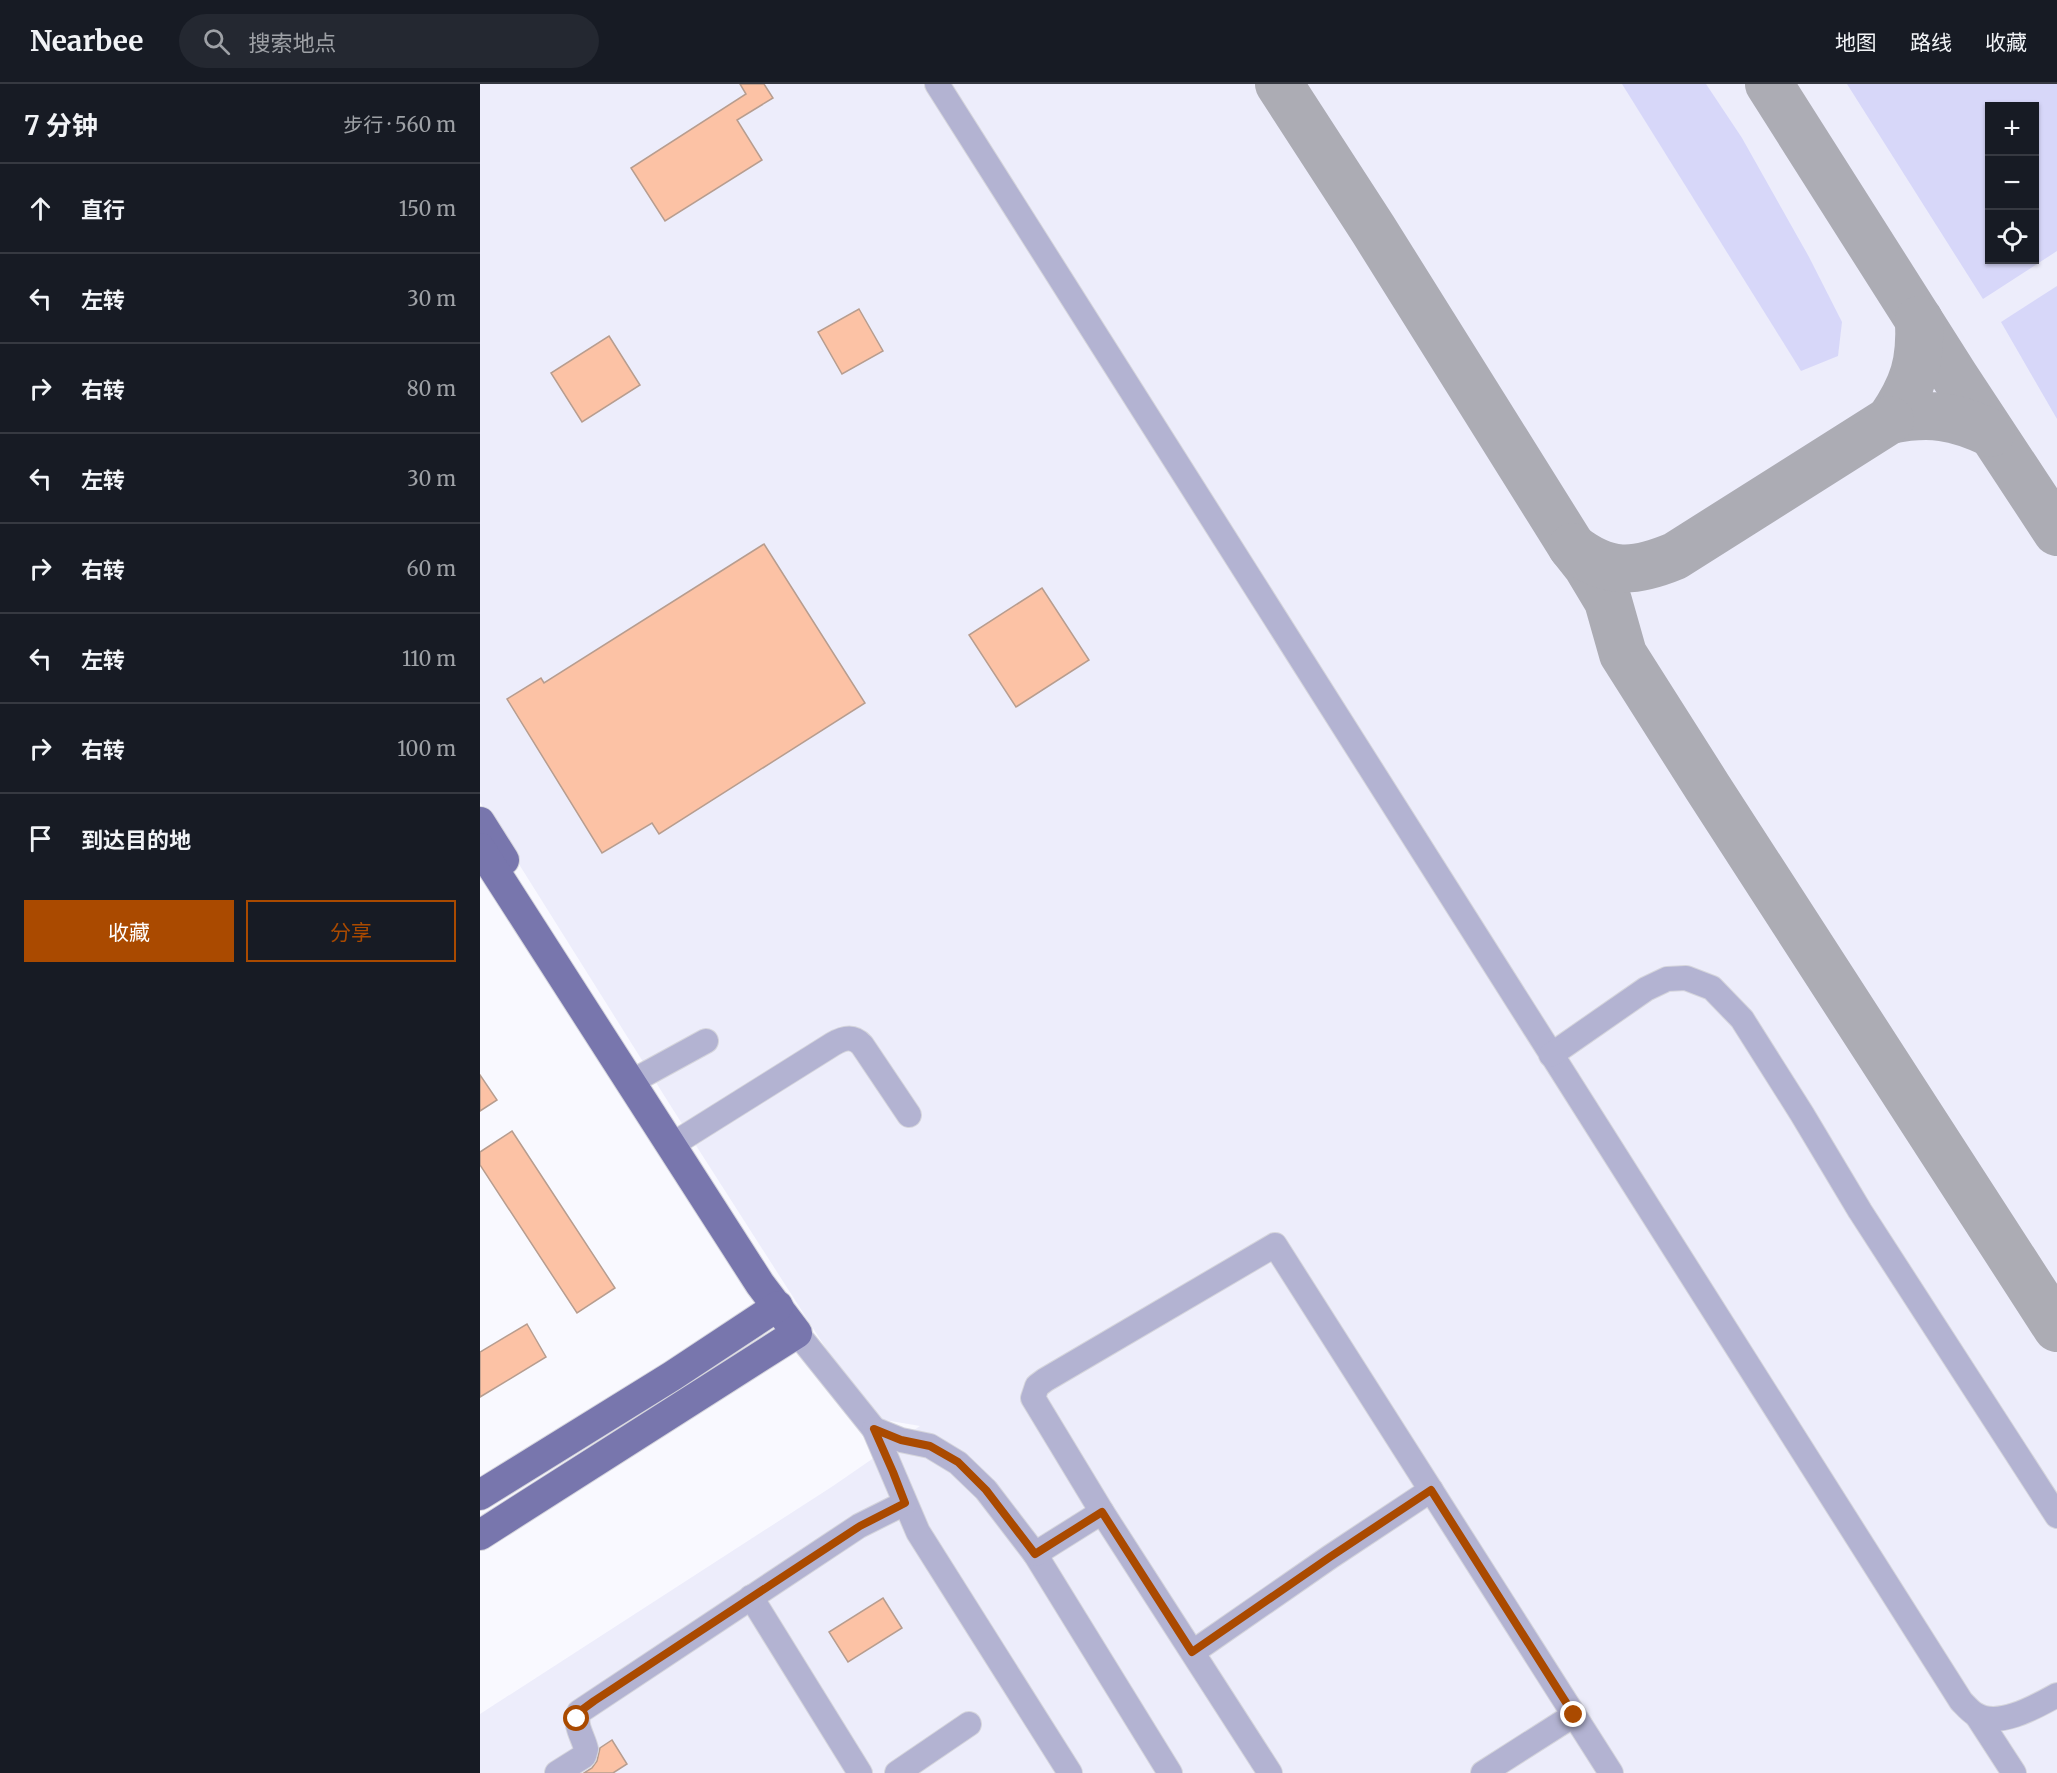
<!DOCTYPE html>
<html lang="zh">
<meta charset="utf-8">
<style>
body{margin:0;font-family:Merriweather,"Noto Sans SC",serif;background:#242831;color:#f1f3f6}
.controls{position:absolute;right:18px;top:18px;display:grid;overflow:hidden;border-radius:0px;box-shadow:0 2px 4px #0004}
.controls button{width:54px;height:54px;display:grid;place-items:center;padding:0;border:0;border-bottom:2px solid #363941;background:#171b24;color:#f1f3f6;font:30px sans-serif}
.stop{position:absolute;width:18px;height:18px;margin:-14px;border:4px solid #aa4a00;border-radius:50%;background:#fff}
.stop.end{background:#aa4a00;border-color:#fff;box-shadow:0 2px 6px #0008}
.list{margin:0;padding:0;list-style:none}
h2{display:flex;justify-content:space-between;align-items:center;height:78px;margin:0;padding:0 24px;font-size:26px}
h2 small{font-size:20px;font-weight:400;color:#9ea1a6}
.list li{display:grid;grid-template-columns:39px 1fr auto;gap:18px;align-items:center;box-sizing:border-box;height:90px;padding:0 24px;border-top:2px solid #363941}
.list b{display:block;font-size:22px;white-space:nowrap}
.list em{font-size:20px;font-style:normal;color:#9ea1a6}
.actions{display:flex;gap:12px;padding:18px 24px}
.actions a{flex:1;padding:14px 0;border:2px solid #aa4a00;border-radius:0px;text-align:center;font-size:21px;color:#aa4a00}
.actions .main{background:#aa4a00;color:#fff}
.icon{flex:none;width:33px;height:33px;fill:none;stroke:currentColor;stroke-width:2;stroke-linecap:round;stroke-linejoin:round}
.map{position:relative;flex:none;width:1577px;height:1689px;overflow:hidden}
header{display:flex;align-items:center;gap:36px;box-sizing:border-box;height:84px;padding:0 30px;background:#171b24;border-bottom:2px solid #363941}
header strong{font-size:28px}
nav{display:flex;gap:33px;margin-inline-start:auto;font-size:21px}
.search{width:420px;height:54px;background:#242831;display:flex;align-items:center;gap:15px;box-sizing:border-box;padding:0 21px;border-radius:33px;color:#9ea1a6;font-size:22px}
main{display:flex}
aside{flex:1;background:#171b24}
.map>svg:first-child{display:block}
</style>
<header>
<strong>Nearbee</strong>
<div class="search"><svg class="icon" aria-label="search" viewBox="0 0 24 24"><circle cx="10" cy="10" r="6"/><path d="M15 15l6 6"/></svg>搜索地点</div>
<nav><a>地图</a><a>路线</a><a>收藏</a></nav>
</header>
<main>
<aside>
<h2>7 分钟<small>步行 · 560 m</small></h2>
<ul class="list">
<li><svg class="icon" aria-label="ahead" viewBox="0 0 24 24"><path d="M12 20V5M6 11l6-6 6 6"/></svg><div><b>直行</b></div><em>150 m</em></li>
<li><svg class="icon" aria-label="left" viewBox="0 0 24 24"><path d="M17 20v-9H6M10 6l-5 5 5 5"/></svg><div><b>左转</b></div><em>30 m</em></li>
<li><svg class="icon" aria-label="right" viewBox="0 0 24 24"><path d="M7 20v-9h11M14 6l5 5-5 5"/></svg><div><b>右转</b></div><em>80 m</em></li>
<li><svg class="icon" aria-label="left" viewBox="0 0 24 24"><path d="M17 20v-9H6M10 6l-5 5 5 5"/></svg><div><b>左转</b></div><em>30 m</em></li>
<li><svg class="icon" aria-label="right" viewBox="0 0 24 24"><path d="M7 20v-9h11M14 6l5 5-5 5"/></svg><div><b>右转</b></div><em>60 m</em></li>
<li><svg class="icon" aria-label="left" viewBox="0 0 24 24"><path d="M17 20v-9H6M10 6l-5 5 5 5"/></svg><div><b>左转</b></div><em>110 m</em></li>
<li><svg class="icon" aria-label="right" viewBox="0 0 24 24"><path d="M7 20v-9h11M14 6l5 5-5 5"/></svg><div><b>右转</b></div><em>100 m</em></li>
<li><svg class="icon" aria-label="arrive" viewBox="0 0 24 24"><path d="M6 21V4h12l-3 4 3 4H6"/></svg><div><b>到达目的地</b></div></li>
</ul>
<div class="actions"><a class="main">收藏</a><a>分享</a></div>
</aside>
<div class="map">
<svg width="1577" height="1689" viewBox="0 0 1577 1689">
<rect width="100%" height="100%" fill="#f9f9ff"/>
<path fill="#ededfb" fill-rule="evenodd" d="M0,0H1577V1689H0V1630L353,1402L440,1342L399,1335L379,1316L192,1024L0,718ZM1510,22H1554V176H1510Z"/>
<g fill="#d7d7f9" fill-rule="evenodd">
<path d="M1142,0H1226L1262,54L1329,173L1362,238L1358,272L1321,287Z"/>
<path d="M1367,0H1577V167L1503,215ZM1554,22V176H1510V22Z"/>
<path d="M1577,202V335L1521,238Z"/>
</g>
<g fill="none" stroke-linecap="round" stroke-linejoin="round">
<g stroke="#acacb4" stroke-width="48">
<path d="M799,0L893,145L1092,463L1107,482L1128,517L1143,570L1228,704L1577,1244"/>
<path d="M1289,0L1475,293L1577,448"/>
<path d="M1439,236C1441,278 1434,301 1410,336C1450,328 1475,332 1511,349"/>
<path d="M1092,463C1128,491 1154,489 1195,472L1410,336"/>
</g>
</g>
<g fill="#fcc2a5" stroke="#b79d8f" stroke-width="1.5">
<path d="M260,0H284L293,14L257,36L282,76L185,137L151,84L266,10Z"/>
<path d="M379,225L403,267L362,290L338,248Z"/>
<path d="M129,252L160,301L102,338L71,289Z"/>
<path d="M284,460L385,619L179,750L172,739L122,769L27,615L61,594L64,599Z"/>
<path d="M562,504L609,576L536,623L489,551Z"/>
<path d="M0,991L17,1016L0,1027Z"/>
<path d="M32,1047L135,1204L97,1229L0,1081V1068Z"/>
<path d="M47,1240L66,1273L0,1313V1268Z"/>
<path d="M403,1514L422,1544L368,1578L349,1548Z"/>
<path d="M132,1656L147,1680L133,1689H104L112,1684L117,1677L120,1664Z"/>
</g>
<g fill="none" stroke-linecap="round" stroke-linejoin="round">
<defs>
<g id="minor">
<path d="M457,0L1481,1617C1485,1621 1490,1627 1495,1630C1518,1645 1557,1622 1577,1611"/>
<path d="M1071,971L1166,905L1187,895L1206,894L1232,904L1262,935L1322,1030L1380,1127L1577,1432"/>
<path d="M162,992L226,957"/>
<path d="M203,1054L353,960C363,954 373,951 382,961L429,1031"/>
<path d="M317,1249L394,1345L421,1356L450,1362L478,1379L506,1406L555,1470L690,1689"/>
<path d="M394,1345L438,1448L590,1689"/>
<path d="M555,1470L622,1428"/>
<path d="M271,1513L380,1689"/>
<path d="M713,1568L850,1473L951,1406"/>
<path d="M1497,1632L1534,1689"/>
<path d="M77,1689L104,1672L106,1665C103,1652 94,1642 99,1628L379,1442L425,1419"/>
<path d="M417,1689L489,1640"/>
<path d="M790,1689L622,1428L553,1314L557,1302L565,1296L795,1161L1131,1689"/>
<path d="M1003,1689L1094,1631"/>
</g>
<g id="major">
<path d="M0,738L24,776"/>
<path d="M0,764L280,1200L317,1249L0,1451"/>
<path d="M0,1411L192,1292L298,1222"/>
</g>
</defs>
<use href="#minor" stroke="#d5d5dc" stroke-width="26"/>
<use href="#major" stroke="#d5d5dc" stroke-width="32"/>
<use href="#minor" stroke="#b3b3d2" stroke-width="24"/>
<use href="#major" stroke="#7876ad" stroke-width="30"/>
</g>
<g fill="none" stroke-linecap="round" stroke-linejoin="round">
<path stroke="#aa4a00" stroke-width="8" d="M97,1635L99,1628L114,1617L380,1442L425,1419L413,1388L394,1345L421,1356L450,1362L478,1378L506,1406L555,1470L622,1428L712,1568L850,1473L951,1406L1094,1631"/>
</g>
</svg>
<div class="controls">
<button>+</button>
<button>−</button>
<button><svg class="icon" aria-label="locate" viewBox="0 0 24 24"><circle cx="12" cy="12" r="6"/><path d="M12 2v4M12 18v4M2 12h4M18 12h4"/></svg></button>
</div>
<div class="stop" style="left:97px;top:1635px"></div>
<div class="stop end" style="left:1094px;top:1631px"></div>
</div>
</main>
